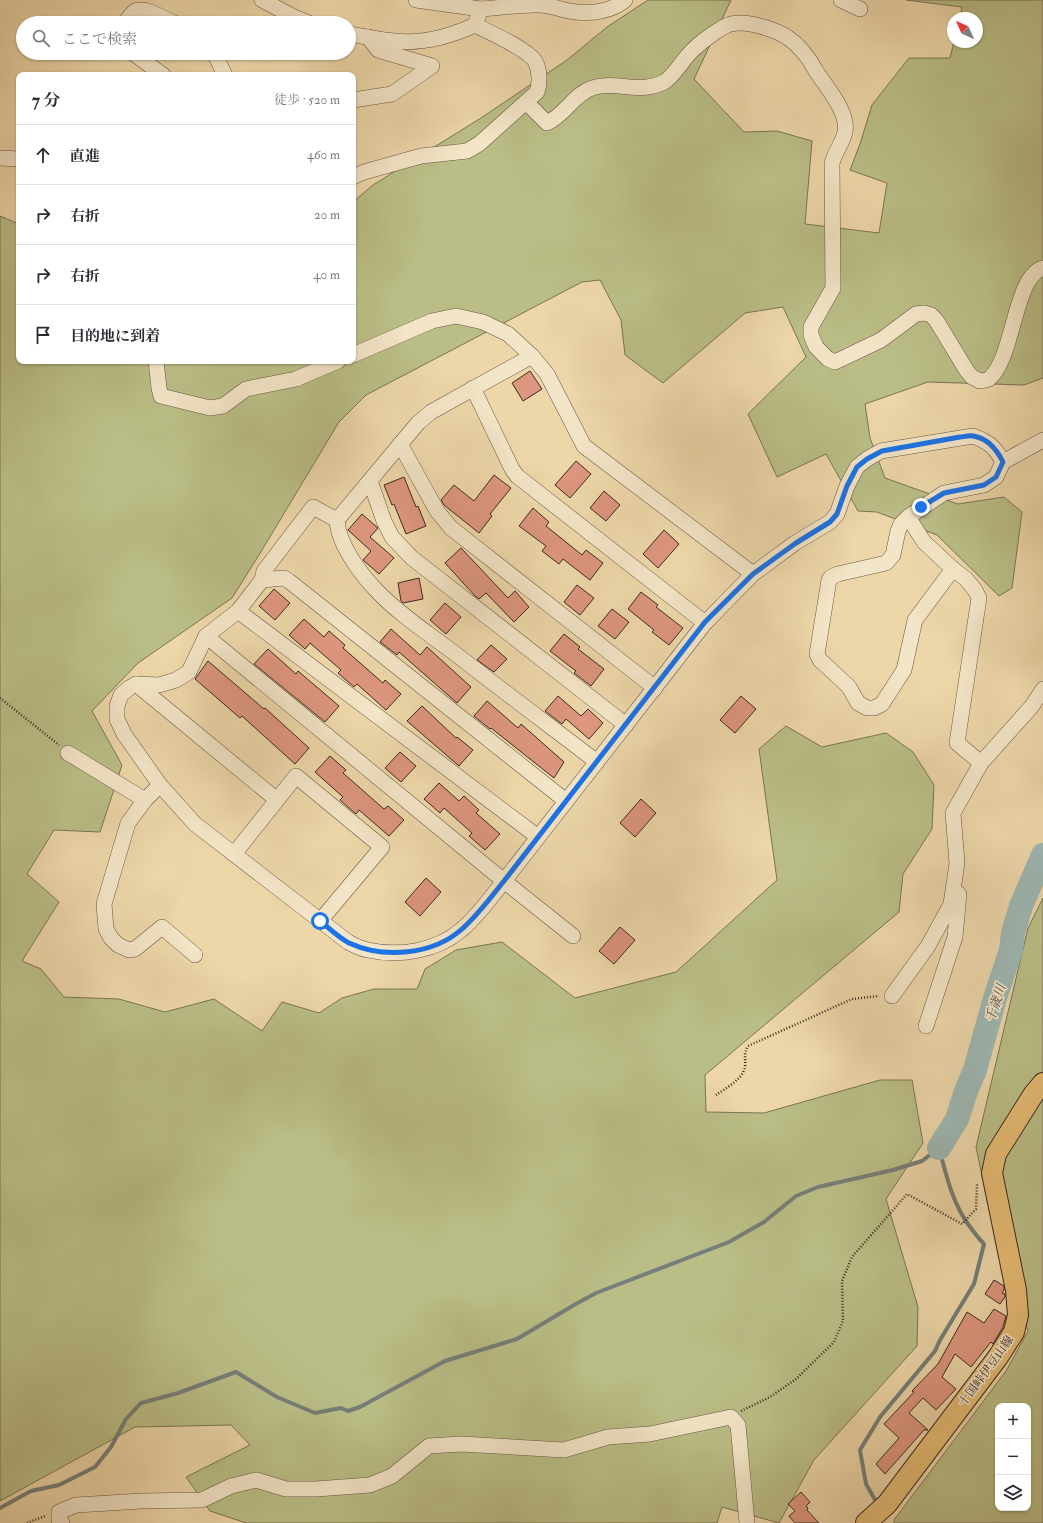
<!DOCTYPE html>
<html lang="ja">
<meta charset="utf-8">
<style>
body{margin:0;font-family:"IM FELL Double Pica","Noto Serif JP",serif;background:#f7f7f7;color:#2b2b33}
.controls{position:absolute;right:12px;bottom:12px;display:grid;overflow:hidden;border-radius:8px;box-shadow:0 1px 3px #0004}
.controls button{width:36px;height:36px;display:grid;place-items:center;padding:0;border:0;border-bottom:1px solid #e1e1e2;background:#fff;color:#2b2b33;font:20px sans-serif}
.compass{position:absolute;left:947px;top:12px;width:36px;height:36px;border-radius:50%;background:#fff;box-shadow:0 1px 3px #0004;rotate:315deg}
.stop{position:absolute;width:12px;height:12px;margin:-9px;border:3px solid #1a73e8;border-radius:50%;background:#fff}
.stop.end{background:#1a73e8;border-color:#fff;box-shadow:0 1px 4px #0008}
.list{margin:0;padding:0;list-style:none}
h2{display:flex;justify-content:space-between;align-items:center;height:52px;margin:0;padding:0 16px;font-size:17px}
h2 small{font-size:13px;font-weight:400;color:#7c7c81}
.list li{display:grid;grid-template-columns:26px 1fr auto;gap:12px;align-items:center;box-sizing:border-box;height:60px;padding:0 16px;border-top:1px solid #e1e1e2}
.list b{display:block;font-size:15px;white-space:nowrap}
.list em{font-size:13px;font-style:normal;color:#7c7c81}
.icon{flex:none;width:22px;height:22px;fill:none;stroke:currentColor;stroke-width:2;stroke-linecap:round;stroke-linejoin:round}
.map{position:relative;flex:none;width:1043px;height:1523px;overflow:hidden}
.search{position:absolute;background:#fff;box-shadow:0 1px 3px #0004;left:16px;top:16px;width:340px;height:44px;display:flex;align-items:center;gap:10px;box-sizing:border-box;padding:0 14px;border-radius:22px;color:#7c7c81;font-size:15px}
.panel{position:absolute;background:#fff;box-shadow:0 1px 3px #0004;left:16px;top:72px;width:340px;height:292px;border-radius:8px}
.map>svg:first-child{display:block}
</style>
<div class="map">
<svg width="1043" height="1523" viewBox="0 0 1043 1523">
<rect width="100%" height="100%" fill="#edd7a9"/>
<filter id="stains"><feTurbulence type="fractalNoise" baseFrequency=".005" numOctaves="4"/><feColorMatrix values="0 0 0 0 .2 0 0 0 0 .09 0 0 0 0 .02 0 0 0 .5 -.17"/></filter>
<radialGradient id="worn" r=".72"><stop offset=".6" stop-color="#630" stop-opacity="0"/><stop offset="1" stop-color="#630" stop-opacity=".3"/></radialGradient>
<g fill="#babe86" stroke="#7b7454" fill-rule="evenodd">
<path d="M648,0H731L694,79L744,132L777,131L812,141L805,224L879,233L887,183L850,170L860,144L872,105L909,58H950L954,42H977V18H960L962,7L906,0H1043V378L1024,385L928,382L865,404L870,438L885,478L958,504L1004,497L1022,512L1012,588L999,596L937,535L877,512L858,511L826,454L777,477L748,414L806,357L783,307L745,313L663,383L625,355L621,320L600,280L582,282L366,395L339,422L259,555L232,598L138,663L92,711L122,765L100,832L54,830L27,874L59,902L22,961L41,969L64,997L119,999L165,1012L214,999L262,1031L282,1002L319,1013L342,998L374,989H417L425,969L456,950L502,942L575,998L676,972L777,880L759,749L786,726L822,747L886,733L913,752L934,785L932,829L903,874L899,912L705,1075L706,1112L764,1113L880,1080H912L923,1143L886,1199L918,1307L917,1346L814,1460L779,1523L722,1507L717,1523H246L210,1511L186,1477L250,1445L231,1425L135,1427L0,1501V216L19,224V361H353V202L373,185L481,118L567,60L607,27Z"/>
<path d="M1043,898V1523H894V1520L1006,1371L1028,1331L992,1223L976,1147L1028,928ZM998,1406H1028V1508H998Z"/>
</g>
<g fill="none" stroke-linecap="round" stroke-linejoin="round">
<path stroke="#767f79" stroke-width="4" d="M0,1508L31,1491L59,1485L95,1467L111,1447L126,1419L141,1403L178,1393L236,1372L277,1397L315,1413L341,1408L348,1411L360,1407L445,1361L517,1339L574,1305L596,1293L729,1242L764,1222L796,1196L818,1187L893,1170L922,1161L939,1148C946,1174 952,1202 968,1224C973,1231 978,1238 984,1244L974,1284L940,1340L935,1351L880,1417L860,1450L866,1484L878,1505"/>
<path stroke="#9db7b3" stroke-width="24" d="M939,1148L957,1119L966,1091L975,1070L995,998L1011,950L1013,933L1021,906L1043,855"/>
</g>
<g fill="#dd967f" stroke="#3c2a23">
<path d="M530,371L542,389L523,401L512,383Z"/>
<path d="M576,461L591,474L570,498L555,485Z"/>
<path d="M494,475L511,488L490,514L492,516L479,533L444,505L441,500L454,485L474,501Z"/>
<path d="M404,477L416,507L418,506L426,526L406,534L394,504L392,505L384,485Z"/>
<path d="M604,491L620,505L606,521L590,508Z"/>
<path d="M533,508L549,522L546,526L582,555L586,550L603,563L590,580L563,559L559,564L542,551L546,546L519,526Z"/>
<path d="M362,514L378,528L370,537L394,558L379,574L363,560L371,551L348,530Z"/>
<path d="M664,530L679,544L658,568L643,554Z"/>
<path d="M461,548L508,598L515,591L529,607L514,622L486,593L479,599L475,596L445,563Z"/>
<path d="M419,578L423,599L403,603L401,601L398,583Z"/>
<path d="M577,585L594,598L580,615L564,602Z"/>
<path d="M274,589L290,603L275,620L259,606Z"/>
<path d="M641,592L658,605L656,607L683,628L669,645L652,632L654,630L628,609Z"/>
<path d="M445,603L461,617L446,634L430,620Z"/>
<path d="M612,609L629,622L615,639L598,626Z"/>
<path d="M304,619L324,637L329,631L345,645L343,648L383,683L385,680L401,694L386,710L357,684L354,687L338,673L341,670L310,643L305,649L289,635Z"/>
<path d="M391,629L420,655L427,647L471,687L457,703L399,652L397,655L380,642Z"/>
<path d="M564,634L580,647L578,649L604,669L591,686L574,673L576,671L550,651Z"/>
<path d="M491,645L507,659L494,672L477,660Z"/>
<path d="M268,649L296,674L298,671L339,706L325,722L254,664Z"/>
<path d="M208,661L264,709L265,708L309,748L295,764L242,716L240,718L195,679Z"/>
<path d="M558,696L581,716L588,709L603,723L589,739L566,719L562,724L545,711Z"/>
<path d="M741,696L756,709L735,733L720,720Z"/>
<path d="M487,701L518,728L521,724L564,762L554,778L491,728L490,729L474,716Z"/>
<path d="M422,706L456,738L457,737L473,750L459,766L407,721Z"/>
<path d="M400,752L416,766L401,782L385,768Z"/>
<path d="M330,756L346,770L343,773L384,809L388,806L404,820L389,836L359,810L356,814L340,800L343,797L315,772Z"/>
<path d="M439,783L459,801L464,796L479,810L476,813L500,834L485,850L469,836L472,833L444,808L440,813L424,799Z"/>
<path d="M641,799L656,813L635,837L620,823Z"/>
<path d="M426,878L441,892L420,916L405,902Z"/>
<path d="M620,927L635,940L614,964L599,951Z"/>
<path d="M994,1280L1004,1286V1290L1002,1293L1005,1294V1297L1000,1304L985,1294Z"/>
<path d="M994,1309L1006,1316L1003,1327L993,1344L991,1342L971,1367L955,1354L942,1377L956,1389L936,1410L923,1398L909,1413L928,1430H924L885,1474L876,1464L899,1438L884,1424L914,1392L912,1391L938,1364L967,1312L984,1323Z"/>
<path d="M801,1492L810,1502L806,1506L808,1508L807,1510L819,1523H795L789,1516L795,1511L788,1504Z"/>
</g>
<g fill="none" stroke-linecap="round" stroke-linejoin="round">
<defs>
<g id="minor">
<path d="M262,0L294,17L309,23"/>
<path d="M416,0L481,9"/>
<path d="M841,0L860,9"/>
<path d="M125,23C128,19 131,14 135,11C144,6 165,19 174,23"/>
<path d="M349,34C364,36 379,40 395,41C422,44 451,36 475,25"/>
<path d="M133,53L163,75"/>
<path d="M214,53L225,75"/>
<path d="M353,100L392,94L432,66L378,50L368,37"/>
<path d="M526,102L547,123C565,115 574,94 592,88C616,80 639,95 664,82C675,76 683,58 694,49C701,42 722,26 731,24C746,20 774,29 787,37C799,45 809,58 816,71C826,87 849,112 845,132C843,142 835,152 832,163L833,288L811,327V335L816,347L828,359L835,362L881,340L916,314L924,313L931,315L936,320L967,371L972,377L980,381C983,381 986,380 989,379C1014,359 1014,276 1043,268"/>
<path d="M0,158L19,159"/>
<path d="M353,177L364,172L421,156L467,151L479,144L537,92C540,83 540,70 535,61C527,49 489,32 475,25L481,9C500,8 520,4 539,5C552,5 563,11 576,12C591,14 613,11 625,0"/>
<path d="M353,355L432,321L456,316L483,322L508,334L532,356L547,374L584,446L753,574"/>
<path d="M532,356L431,412L418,423L337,520L313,507L264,571L262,580L238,611L206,636L189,672L176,680L159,685L136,684L129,688L121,695L117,706V719L124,734L160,785L195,824L348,942C354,945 361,949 368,950C399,957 437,951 461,930C478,916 491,897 504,881L705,623L753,574L795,543L830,522L837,514L847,486L857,467L867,459L881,451L973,436C989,442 995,447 1003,462"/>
<path d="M156,361L159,388L161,396L210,408L223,406L246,389L296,379L338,361"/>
<path d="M473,388L512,469L517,476L705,623"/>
<path d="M400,444L437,511L451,528L655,688"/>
<path d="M370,481L384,521L392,537L412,558L626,725"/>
<path d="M908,517L924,542L953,569L966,579L975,590L979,598L957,743L981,763"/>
<path d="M337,520C338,544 361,575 378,592C401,616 431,635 457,655C503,691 550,726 597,762"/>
<path d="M953,569L915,620L904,670L882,704L874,708H867L858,703L849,687L820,660L817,654L829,580L831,577L838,574L886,563L893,555L898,531L901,524L908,517L944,493L984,485L996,477L1003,462L1043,440"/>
<path d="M262,580L284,578L289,581L566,801"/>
<path d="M238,611L538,837"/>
<path d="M206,636L504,881L573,936"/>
<path d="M136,684L277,800"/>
<path d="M68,753L145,800"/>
<path d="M160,785L145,800L128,823L104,904L106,929L111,938L118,945L129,950L135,949L162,927L195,955"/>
<path d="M234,854L296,776L382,847L320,921"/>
<path d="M892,996L928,946L951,904L957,863L953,813L981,763L1032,706L1043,689"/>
<path d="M926,1026L955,937L959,894"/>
<path d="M62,1523L59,1520V1512L76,1505L142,1501L202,1500L231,1486L256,1480L286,1489H316L370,1485L392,1476L429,1446L461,1444L564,1450L608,1437L650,1434L731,1417L738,1425L747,1523"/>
</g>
<path id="major" d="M866,1523L887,1504L998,1357L1014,1332L1018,1315L1016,1290L992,1173L996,1154L1033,1095L1043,1083"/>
</defs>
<use href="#minor" stroke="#685544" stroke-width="16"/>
<use href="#major" stroke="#3c2a23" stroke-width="22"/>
<g stroke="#3c2a23" stroke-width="2.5" stroke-dasharray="1 2" stroke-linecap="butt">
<path d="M0,698L59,745"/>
<path d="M716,1095C726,1088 743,1079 745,1067C746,1057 743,1055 748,1046L852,999L879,996"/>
<path d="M741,1411L770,1397L796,1379L834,1342L843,1321L842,1281L852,1257L907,1194L962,1224L976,1209L977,1184"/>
<path d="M27,1523L45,1516"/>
</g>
<use href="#minor" stroke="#f3e5c7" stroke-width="15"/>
<use href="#major" stroke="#e6bc74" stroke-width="20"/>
</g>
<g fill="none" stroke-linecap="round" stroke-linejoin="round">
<path stroke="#1a73e8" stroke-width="5" d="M320,921C329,928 339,938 349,943C384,959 433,955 462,929C478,915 491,897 504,881L705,622L753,574L796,543L830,522L837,514L847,486L857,467L867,459L882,451L960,437C964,437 969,435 973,436C987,438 997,450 1003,462L996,477L984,485L944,493L921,507"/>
</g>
<g text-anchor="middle" stroke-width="3.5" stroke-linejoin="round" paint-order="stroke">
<g font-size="12" fill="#3c2a23" stroke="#f3e5c7">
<text transform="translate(986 1371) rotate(-54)" y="4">十国峠伊豆山線</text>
</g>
<g font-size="13" font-style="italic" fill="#544d47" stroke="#f3e5c7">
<text transform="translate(995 1003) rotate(-73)" y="5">千歳川</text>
</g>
</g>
<rect width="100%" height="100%" filter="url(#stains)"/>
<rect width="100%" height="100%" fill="url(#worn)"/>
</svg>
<div class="controls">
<button>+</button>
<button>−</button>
<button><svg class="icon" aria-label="layers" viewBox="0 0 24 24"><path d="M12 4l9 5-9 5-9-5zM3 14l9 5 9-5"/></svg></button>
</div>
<svg class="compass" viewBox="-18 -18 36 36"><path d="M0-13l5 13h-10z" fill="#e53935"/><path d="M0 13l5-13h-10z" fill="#7c7c81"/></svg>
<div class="stop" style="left:320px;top:921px"></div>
<div class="stop end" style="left:921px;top:507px"></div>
<div class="search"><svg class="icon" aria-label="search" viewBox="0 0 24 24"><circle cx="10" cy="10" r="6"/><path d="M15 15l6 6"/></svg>ここで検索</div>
<section class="panel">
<h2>7 分<small>徒歩 · 520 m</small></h2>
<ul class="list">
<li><svg class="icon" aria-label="ahead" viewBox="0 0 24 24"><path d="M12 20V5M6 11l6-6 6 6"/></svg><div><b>直進</b></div><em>460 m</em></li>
<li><svg class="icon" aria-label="right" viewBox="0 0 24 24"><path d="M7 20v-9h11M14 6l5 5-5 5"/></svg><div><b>右折</b></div><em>20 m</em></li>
<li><svg class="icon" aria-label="right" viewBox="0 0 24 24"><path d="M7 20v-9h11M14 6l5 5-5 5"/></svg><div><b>右折</b></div><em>40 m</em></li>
<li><svg class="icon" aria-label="arrive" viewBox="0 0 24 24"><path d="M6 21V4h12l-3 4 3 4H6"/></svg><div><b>目的地に到着</b></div></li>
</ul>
</section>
</div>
